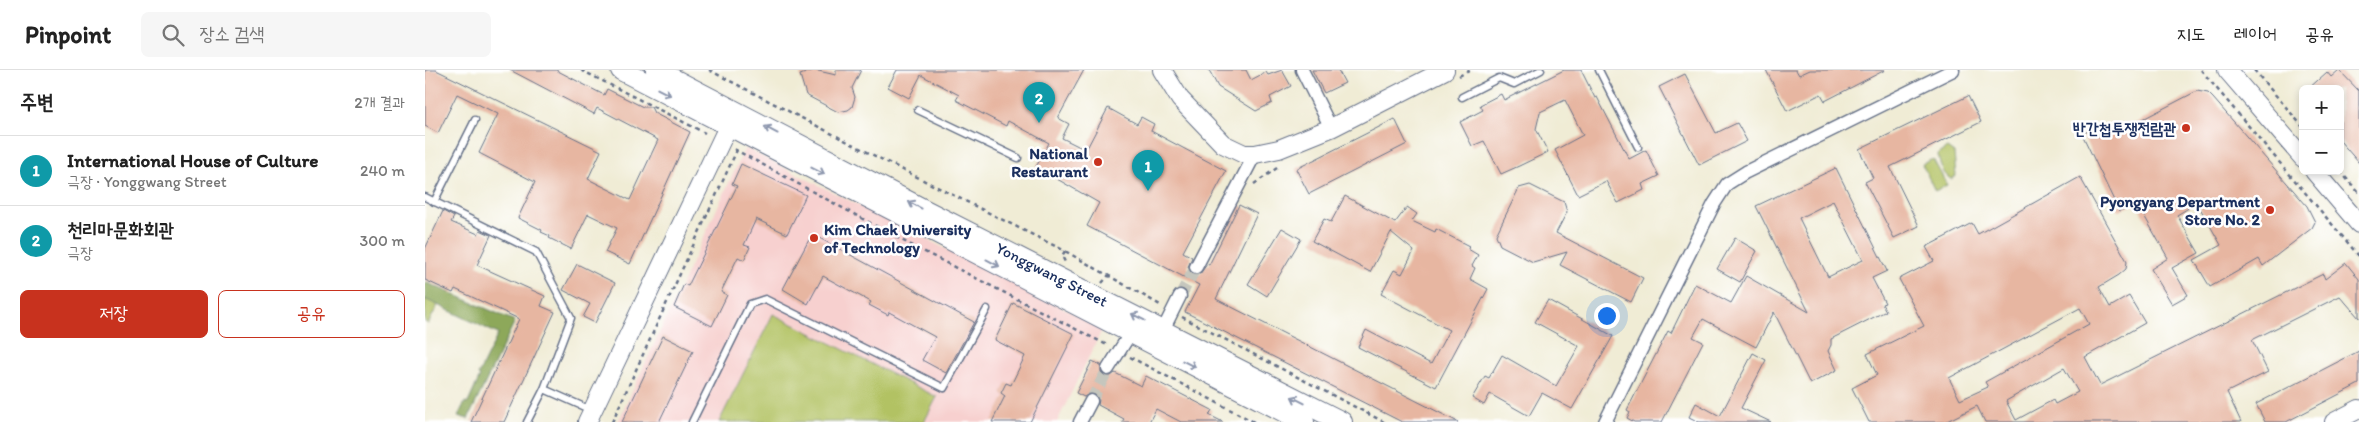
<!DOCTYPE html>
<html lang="ko">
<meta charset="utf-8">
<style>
body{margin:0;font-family:Itim,"Poor Story",sans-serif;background:#f6f6f6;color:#222}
.controls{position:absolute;right:15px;top:15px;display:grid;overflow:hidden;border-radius:8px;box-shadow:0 2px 8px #0003}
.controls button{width:45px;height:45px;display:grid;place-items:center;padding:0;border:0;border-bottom:1px solid #e0e0e0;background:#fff;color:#222;font:25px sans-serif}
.you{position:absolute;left:1181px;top:245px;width:18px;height:18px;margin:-12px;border:4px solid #fff;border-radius:50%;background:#1a73e8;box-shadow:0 0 0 8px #1a73e833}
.badge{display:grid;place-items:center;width:32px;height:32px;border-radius:50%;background:#c8321e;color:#fff;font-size:16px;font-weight:700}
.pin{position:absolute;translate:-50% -41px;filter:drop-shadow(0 1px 2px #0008)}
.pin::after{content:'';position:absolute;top:26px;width:18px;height:15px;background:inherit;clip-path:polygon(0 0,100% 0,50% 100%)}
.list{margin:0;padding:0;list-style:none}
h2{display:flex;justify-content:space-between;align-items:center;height:65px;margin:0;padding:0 20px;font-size:21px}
h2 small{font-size:16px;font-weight:400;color:#767676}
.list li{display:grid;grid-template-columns:32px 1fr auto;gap:15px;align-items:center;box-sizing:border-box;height:70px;padding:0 20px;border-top:1px solid #e0e0e0}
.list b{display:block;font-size:19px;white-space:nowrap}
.list p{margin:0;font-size:16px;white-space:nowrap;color:#767676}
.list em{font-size:16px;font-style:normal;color:#767676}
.actions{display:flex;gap:10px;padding:15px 20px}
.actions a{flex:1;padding:11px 0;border:1px solid #c8321e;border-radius:8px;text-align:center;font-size:18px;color:#c8321e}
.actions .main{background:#c8321e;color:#fff}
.icon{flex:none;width:28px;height:28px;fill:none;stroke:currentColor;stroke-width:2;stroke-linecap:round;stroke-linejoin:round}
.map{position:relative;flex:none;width:1934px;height:352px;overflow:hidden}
header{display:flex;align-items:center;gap:30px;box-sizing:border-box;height:70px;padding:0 25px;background:#fff;border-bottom:1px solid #e0e0e0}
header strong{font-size:24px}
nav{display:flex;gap:28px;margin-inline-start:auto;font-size:18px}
.search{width:350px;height:45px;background:#f6f6f6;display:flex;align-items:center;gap:12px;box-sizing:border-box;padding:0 18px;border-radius:8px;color:#767676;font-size:19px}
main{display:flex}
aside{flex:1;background:#fff}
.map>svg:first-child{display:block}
</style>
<header>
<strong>Pinpoint</strong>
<div class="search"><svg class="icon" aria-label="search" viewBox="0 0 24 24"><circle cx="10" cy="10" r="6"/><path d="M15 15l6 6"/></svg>장소 검색</div>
<nav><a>지도</a><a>레이어</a><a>공유</a></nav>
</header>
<main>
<aside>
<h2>주변<small>2개 결과</small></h2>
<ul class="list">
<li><span class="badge" style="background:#0f9aa8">1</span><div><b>International House of Culture</b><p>극장 · Yonggwang Street</p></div><em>240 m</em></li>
<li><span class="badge" style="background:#0f9aa8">2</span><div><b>천리마문화회관</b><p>극장</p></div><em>300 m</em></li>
</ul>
<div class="actions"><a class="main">저장</a><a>공유</a></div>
</aside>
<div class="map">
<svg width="1934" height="352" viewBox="0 0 1934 352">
<rect width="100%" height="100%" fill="#fff"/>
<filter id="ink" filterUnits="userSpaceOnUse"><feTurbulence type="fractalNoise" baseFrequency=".02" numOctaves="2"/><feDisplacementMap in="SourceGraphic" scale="10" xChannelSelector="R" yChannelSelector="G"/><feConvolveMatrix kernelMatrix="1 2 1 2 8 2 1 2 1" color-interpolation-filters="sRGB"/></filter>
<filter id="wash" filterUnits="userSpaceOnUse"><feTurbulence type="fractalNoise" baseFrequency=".0096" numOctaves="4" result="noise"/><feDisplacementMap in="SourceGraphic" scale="20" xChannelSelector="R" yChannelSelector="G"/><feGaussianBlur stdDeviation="1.12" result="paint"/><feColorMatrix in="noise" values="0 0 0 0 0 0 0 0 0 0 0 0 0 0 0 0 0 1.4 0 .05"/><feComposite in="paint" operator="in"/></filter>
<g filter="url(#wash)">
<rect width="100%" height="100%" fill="#f0ecd5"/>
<path fill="#f7d0cf" d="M320,78L678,258L632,352H193Z"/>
<g fill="#b2c264" stroke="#667861">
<path d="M1522,78L1529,83L1531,106L1526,109C1518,105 1514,93 1513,84Z"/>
<path d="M1508,89L1522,115L1510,121L1497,94Z"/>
<path d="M0,229L13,235L3,254L0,252Z"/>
<path d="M348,244L512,327L499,352H294Z"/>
</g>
<path fill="#8da85a" stroke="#546c5c" d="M0,212L90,251L43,349L33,346L40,332L43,333L55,306L53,305L73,264L0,229Z"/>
<g id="blocks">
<g fill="#e7b6a1" fill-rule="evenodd">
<path d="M0,0H11L176,81L163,109L205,130L233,70L172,38L169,44L85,0H131L179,25L182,19L218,37H226L229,43L265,62L205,194L180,182L192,158L163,144L146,179L124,168L125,166L116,162L117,160L93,148L110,112L54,83L73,44L32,24L13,63L0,56Z"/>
<path d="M389,0L411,5V0H436L427,18L430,27L427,37L423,40L413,42L381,25L375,5Z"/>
<path d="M472,0H659L633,48L644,54L637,68L661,80L683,38L712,54L716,47L729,54L726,61L801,101L758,182L767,187L763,197L767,204H775L782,194L784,195L814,135L832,144L791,229L1033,352H977L760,242L774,215L662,156L674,133L611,97L624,73L583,51L581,56L531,30L534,25L496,5L484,28L463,17Z"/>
<path d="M784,0H821L826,10L841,2L843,5L857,0L866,16L845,27L847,33L831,41L793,17Z"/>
<path d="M887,0H913L920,13L899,23Z"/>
<path d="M1139,0H1156L1170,28L1172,27L1204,89L1221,80L1234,106L1217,114L1219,120L1193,133L1181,111L1153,125L1130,80L1158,65L1140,30L1115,42L1111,59L1123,82L1094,96L1076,104L1059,71L1047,76L1035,52L1058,40L1055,35L1076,24L1079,30Z"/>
<path d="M1341,0H1371L1374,5L1385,0H1460L1400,31L1396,24L1362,41Z"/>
<path d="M1914,0L1934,21V93L1915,71V19H1883L1902,2L1906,7Z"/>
<path d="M1260,4L1291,63L1312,53L1322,71L1274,95L1234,17Z"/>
<path d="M1772,21L1783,23L1788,28L1882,136L1890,152L1887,158L1838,196L1834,189L1785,217L1769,190L1796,175L1772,133L1752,145L1774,183L1747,198L1763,225L1747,234L1726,199L1743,188L1712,133L1694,141L1657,64L1670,58L1674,67L1693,58L1695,61Z"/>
<path d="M1543,26L1556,52L1465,97L1494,156L1469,168L1440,112L1448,108L1434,79Z"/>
<path d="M970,49L982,74L884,124L871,99Z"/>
<path d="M316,94L381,125L362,164L331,149L319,175L325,177L319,190L313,187L296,222L302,225L287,256L249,237L259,214L263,216L312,116L307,114Z"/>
<path d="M1411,98L1462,201L1447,208L1460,233L1457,234L1461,241L1406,269V275L1403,281L1412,300L1385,314L1349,242L1331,277L1278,249L1268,267L1278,272L1237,352H1209L1202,348L1205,342L1202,340L1243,261L1246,263L1270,214L1306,233L1321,206L1384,242L1331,136ZM1408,131L1438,190L1403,207L1374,148Z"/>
<path d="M1655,107L1702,191L1701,199L1694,205L1674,217L1685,237L1704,226L1720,253L1660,287L1675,315L1898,204L1900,209L1921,193L1934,209V248L1915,226L1827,270L1843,302L1802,322L1816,352H1560L1552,336L1520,352H1444L1427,318L1452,305L1442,284L1499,256L1474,209L1509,191L1501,177L1547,153L1553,164ZM1655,238L1664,254L1560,312L1563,317L1535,330L1524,308ZM1639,298L1653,322L1630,334L1628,330L1591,350L1581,331Z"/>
<path d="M1105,115L1139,132L1142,142L1131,163L1218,208L1206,232L1135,195L1142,182L1108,192L1075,175L1071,165L1094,118Z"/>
<path d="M920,126L970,153L982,137L992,144L987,151L1010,162L1011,159L1044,176L1043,179L1053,185L1047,196L1050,198L1045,209L1063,219L1011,317L933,277L941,260L1006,294L1024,260L956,224L969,200L977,204L989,181L966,162L945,202L887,171L899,149L906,152Z"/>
<path d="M18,141L29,147L26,152L53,164L55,160L66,165L52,195L120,226L116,236L130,242L79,352H46L94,249L30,219L28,223L0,210V179Z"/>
<path d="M857,158L876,169L842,226L823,214Z"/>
<path d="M387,164L549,252L521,303L497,290L510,267L464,242L463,245L444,235L446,232L398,206L383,234L358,219Z"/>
<path d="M1310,168L1332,181L1315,212L1292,199Z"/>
<path d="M152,194L190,213L170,253L158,247L165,234L138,220Z"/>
<path d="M1123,230L1188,266L1147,339L1117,323L1104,346L1065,324L1059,335L1047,328L1060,306L1064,308L1077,285L1131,316L1154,276L1110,252Z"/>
<path d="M588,233L649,264L605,352H567L580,326L576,323L581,313L586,315L600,286L570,270Z"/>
<path d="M238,266L268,281L234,352H197Z"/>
<path d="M1934,281V314L1861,352H1840L1831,334Z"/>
<path d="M1328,283L1341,290L1316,338L1346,352H1274L1264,347L1271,333L1295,346Z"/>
<path d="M667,291L676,295V302L679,306H686L690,303L716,316L721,306L787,340L784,345L798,352H756L731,339L724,352H697L699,349L673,335L674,330L670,324L665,323L659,327L651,323Z"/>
</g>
</g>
</g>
<g filter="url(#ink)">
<use href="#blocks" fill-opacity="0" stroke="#667188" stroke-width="1"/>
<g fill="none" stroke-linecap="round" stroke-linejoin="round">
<g stroke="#c5c6bd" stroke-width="12" stroke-dasharray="12 6" stroke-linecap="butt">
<path d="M755,226L771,197"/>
<path d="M666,331L683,299"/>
</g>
<defs>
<g id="lane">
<path d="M1174,0L1213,77"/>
<path d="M1037,27L1074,8L1089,14L1116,0"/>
<path d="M493,40L593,88"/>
<path d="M0,127L111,182L146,248L119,319"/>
<path d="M9,132L50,50"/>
<path d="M102,352L119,319L166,340"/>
<path d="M267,352L325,234L340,229L519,318L562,239"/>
</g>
<g id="street">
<path d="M877,0L906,58"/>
<path d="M771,197L830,84"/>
<path d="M738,260L755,226"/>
<path d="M683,299L705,264"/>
<path d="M655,352L666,331"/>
<path d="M1180,352L1289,134L1302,114L1321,102L1528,0"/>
</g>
<g id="secondary">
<path d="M737,0L755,29L798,74L819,84H830L854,79L906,58L1020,0"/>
<path d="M1802,0L1878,88"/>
<path d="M1889,101L1934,154"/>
<path d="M162,352L309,44"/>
<path d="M1909,352L1934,339"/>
</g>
<g id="primary">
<path d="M196,0L879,352"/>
<path d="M231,0L500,140L917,352"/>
</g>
</defs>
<use href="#lane" stroke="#667188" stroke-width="9"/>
<use href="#street" stroke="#667188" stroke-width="15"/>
<use href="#secondary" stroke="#667188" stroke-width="20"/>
<use href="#primary" stroke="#667188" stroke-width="22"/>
<g stroke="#667188" stroke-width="2.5" stroke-dasharray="4 4" stroke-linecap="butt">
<path d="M156,0L280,63"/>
<path d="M284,0L452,87L640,181L737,236"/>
<path d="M1776,0L1934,186"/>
<path d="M1829,0L1878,57"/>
<path d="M1034,6L1046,0"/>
<path d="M309,79L484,174L684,276"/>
<path d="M1915,101L1934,123"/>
<path d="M829,114L855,96"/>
<path d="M640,181L637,186L640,192"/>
<path d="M677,213L684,205"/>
<path d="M757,247L959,352"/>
<path d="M705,287L829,352"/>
<path d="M187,352L312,80"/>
</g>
<use href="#lane" stroke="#fff" stroke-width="6"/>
<use href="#street" stroke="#fff" stroke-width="12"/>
<use href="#secondary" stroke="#fff" stroke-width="18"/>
<use href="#primary" stroke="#fff" stroke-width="20"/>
</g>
<defs><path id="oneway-shaft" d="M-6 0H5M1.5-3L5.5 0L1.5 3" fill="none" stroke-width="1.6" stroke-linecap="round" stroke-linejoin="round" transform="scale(1.25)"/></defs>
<g stroke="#8d97ae">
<use href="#oneway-shaft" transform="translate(239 22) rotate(27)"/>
<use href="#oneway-shaft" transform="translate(346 60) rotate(-152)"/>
<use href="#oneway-shaft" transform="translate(393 101) rotate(27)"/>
<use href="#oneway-shaft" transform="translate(490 135) rotate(-152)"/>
<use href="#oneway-shaft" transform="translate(568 193) rotate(28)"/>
<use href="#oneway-shaft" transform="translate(713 247) rotate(-153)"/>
<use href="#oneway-shaft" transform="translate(764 294) rotate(27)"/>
<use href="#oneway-shaft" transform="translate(873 330) rotate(-153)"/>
</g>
</g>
<g fill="#c8321e" stroke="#fff" stroke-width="2">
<circle cx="1761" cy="58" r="5"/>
<circle cx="673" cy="92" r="5"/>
<circle cx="1845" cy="140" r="5"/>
<circle cx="389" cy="168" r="5"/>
</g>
<g text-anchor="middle" stroke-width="5" stroke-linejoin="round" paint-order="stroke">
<g font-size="16" font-weight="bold" fill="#1b2f5e" stroke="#fff" text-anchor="end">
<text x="1751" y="64">반간첩투쟁전람관</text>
<text x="663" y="89">National<tspan x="663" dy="18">Restaurant</tspan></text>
<text x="1835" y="137">Pyongyang Department<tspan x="1835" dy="18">Store No. 2</tspan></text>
<text x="399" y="165" text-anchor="start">Kim Chaek University<tspan x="399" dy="18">of Technology</tspan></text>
</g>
<g font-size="16" fill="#1b2f5e" stroke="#fff">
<text transform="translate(627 204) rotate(27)" y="6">Yonggwang Street</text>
</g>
</g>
</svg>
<div class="controls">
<button>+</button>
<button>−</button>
</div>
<div class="you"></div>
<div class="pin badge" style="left:723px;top:121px;background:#0f9aa8">1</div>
<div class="pin badge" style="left:614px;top:53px;background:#0f9aa8">2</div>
</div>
</main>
